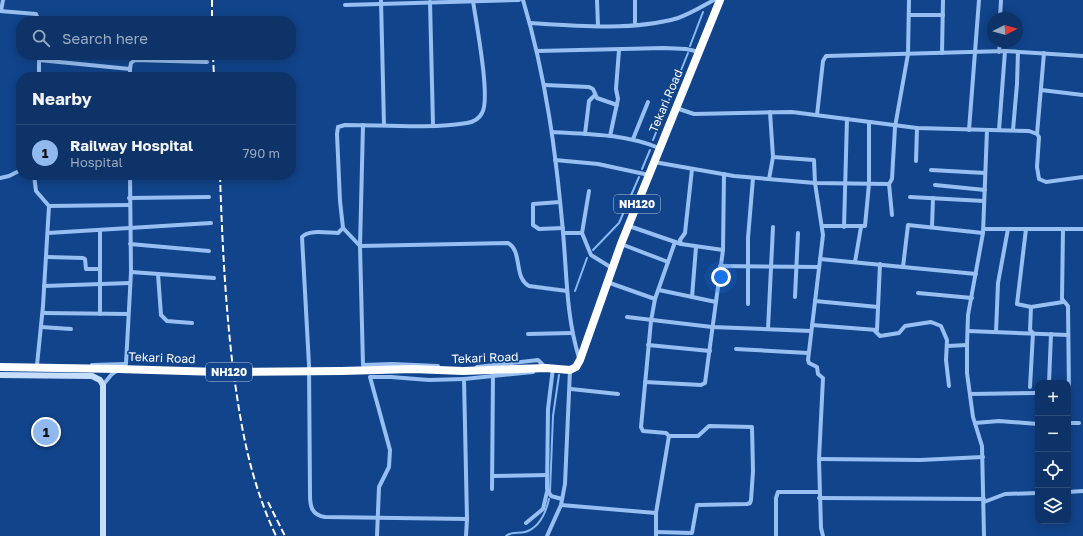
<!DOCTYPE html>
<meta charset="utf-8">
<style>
body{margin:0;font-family:"Golos Text",sans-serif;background:#163b6e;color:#f1f3f6}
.controls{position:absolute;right:12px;bottom:12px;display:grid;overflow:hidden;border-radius:8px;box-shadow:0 2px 10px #0003}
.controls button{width:36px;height:36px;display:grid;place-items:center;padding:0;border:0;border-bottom:1px solid #2d4e7c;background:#0d3368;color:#f1f3f6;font:20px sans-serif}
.compass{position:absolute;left:987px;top:12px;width:36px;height:36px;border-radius:50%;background:#0d3368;box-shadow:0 2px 10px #0003;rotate:84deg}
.you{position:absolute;left:721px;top:277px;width:14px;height:14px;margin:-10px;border:3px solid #fff;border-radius:50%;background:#1a73e8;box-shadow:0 0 0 6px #1a73e833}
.badge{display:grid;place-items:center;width:26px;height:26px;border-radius:50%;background:#90b9f0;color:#111;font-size:13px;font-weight:700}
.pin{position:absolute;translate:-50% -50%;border:2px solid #fff;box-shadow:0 1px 4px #0006}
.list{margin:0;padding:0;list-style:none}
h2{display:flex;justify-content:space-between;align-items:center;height:52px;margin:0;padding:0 16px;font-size:17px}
h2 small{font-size:13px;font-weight:400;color:#9aaac0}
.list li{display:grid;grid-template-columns:26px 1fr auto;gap:12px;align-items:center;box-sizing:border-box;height:56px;padding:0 16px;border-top:1px solid #2d4e7c}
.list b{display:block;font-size:15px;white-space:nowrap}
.list p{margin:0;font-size:13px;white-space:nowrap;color:#9aaac0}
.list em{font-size:13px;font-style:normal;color:#9aaac0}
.icon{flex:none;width:22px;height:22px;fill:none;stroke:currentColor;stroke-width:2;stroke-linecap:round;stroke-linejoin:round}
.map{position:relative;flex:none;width:1083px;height:536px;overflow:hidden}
.search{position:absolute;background:#0d3368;box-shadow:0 2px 10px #0003;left:16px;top:16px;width:280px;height:44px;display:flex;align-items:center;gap:10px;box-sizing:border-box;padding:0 14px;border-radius:16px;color:#9aaac0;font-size:15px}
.panel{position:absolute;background:#0d3368;box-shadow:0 2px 10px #0003;left:16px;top:72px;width:280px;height:108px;border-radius:16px}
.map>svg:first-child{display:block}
</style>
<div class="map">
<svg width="1083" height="536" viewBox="0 0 1083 536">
<rect width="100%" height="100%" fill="#11448b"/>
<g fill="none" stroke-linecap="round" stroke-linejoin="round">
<g stroke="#89b9f5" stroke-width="2">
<path d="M690,46L703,12"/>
<path d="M653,140L688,53"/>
<path d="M642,169L650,150"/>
<path d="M593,250L619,223L639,177"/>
<path d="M575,291L587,258"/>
<path d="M550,491L553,416L559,375"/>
<path d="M506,536C512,531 518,534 525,532C539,528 546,512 549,499"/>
</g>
<g stroke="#98bff1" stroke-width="4">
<path d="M381,0L384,125"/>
<path d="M523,0C546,77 556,153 563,232C567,276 566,315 579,358"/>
<path d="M597,0L598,26"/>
<path d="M473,1C476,22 491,99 482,113C479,119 473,122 467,123C431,129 382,125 345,125L338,127L337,134L340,201L343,228L338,233C328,233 309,229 302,237L309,365L310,495C310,507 312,515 325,517L467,519L464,379L533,372"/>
<path d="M430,2L433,125"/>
<path d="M345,5L519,0"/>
<path d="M0,11L36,14L39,21"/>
<path d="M1,11L3,0"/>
<path d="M909,15H943"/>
<path d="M1000,18L1001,0"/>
<path d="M530,23C575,26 634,31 678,18C690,14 703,6 714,0"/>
<path d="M635,25V0"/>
<path d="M537,51L664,48L686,49L700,52"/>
<path d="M999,52L1000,42"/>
<path d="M942,53L943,0"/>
<path d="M39,60L130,69L131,63L135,60L207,62"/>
<path d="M39,77V55"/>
<path d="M130,77V69"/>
<path d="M545,85L589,87L593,89L597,98L617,105"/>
<path d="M1041,90L1083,95"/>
<path d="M676,108L694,114L792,112L917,128L1029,131L1037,134L1039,137L1037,167L1039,179L1046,182L1083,177"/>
<path d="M817,115L823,61L826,56L1005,51L1083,56"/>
<path d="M363,125L360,246L363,365L392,364L438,366"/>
<path d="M969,130L979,0"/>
<path d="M999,130L1005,51"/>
<path d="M1013,130L1017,84L1018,52"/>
<path d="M552,132C588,134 625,134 659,148"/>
<path d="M585,134L589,101L595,95"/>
<path d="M1037,134L1044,53"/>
<path d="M610,136L618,99L616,89L619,50"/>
<path d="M633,139L648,102"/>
<path d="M773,157L814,160L815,183L823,235L808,360L809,363L817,367L818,374L823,378L819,459L821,528L823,536"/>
<path d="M555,160L598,164L649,175"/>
<path d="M916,161L917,128"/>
<path d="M654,162L734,176L815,183L889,184L892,215"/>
<path d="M931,170L985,173"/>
<path d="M34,175L36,191L49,206L43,306L37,365"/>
<path d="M0,178L9,176L21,170"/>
<path d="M769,179L773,157L770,112"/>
<path d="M889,184L892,179L895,127L908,54L909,0"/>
<path d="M935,185L985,190"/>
<path d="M910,197L984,201"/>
<path d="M129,198L209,197"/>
<path d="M560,202L533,204V225L539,229L563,228"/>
<path d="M49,206L129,205"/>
<path d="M629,226L681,244L723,250"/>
<path d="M822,226H865L869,184V122"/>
<path d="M844,227L847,119"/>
<path d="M932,227L933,198"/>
<path d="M343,228L360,246L508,243C523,251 513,277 529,286L567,291"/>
<path d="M984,229H1083"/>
<path d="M1026,229L1017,304L1031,307L1063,302"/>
<path d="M1063,229L1062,299L1068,306L1069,391"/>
<path d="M48,233L211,223"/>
<path d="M563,233H582L591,255L612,268"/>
<path d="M582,233L589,191"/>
<path d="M130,244L209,251"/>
<path d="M621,244L668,262"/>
<path d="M681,244L680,240L685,233L692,169"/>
<path d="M47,257L83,258L85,259L86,269H100"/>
<path d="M820,259L976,274"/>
<path d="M855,262L861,227"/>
<path d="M720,266L819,267"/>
<path d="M903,267L908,225L983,233"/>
<path d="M131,272L214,278"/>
<path d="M158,274L161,315L167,321L192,323"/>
<path d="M607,282L655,299"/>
<path d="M44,286L130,283"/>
<path d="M659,290L716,302"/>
<path d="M918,293L972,298"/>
<path d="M692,297L696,247"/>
<path d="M795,297L798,233"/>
<path d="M815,301L878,307"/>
<path d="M748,304V238L753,178"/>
<path d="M43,313L128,314"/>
<path d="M100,314V231"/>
<path d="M627,317L712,327L811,331"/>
<path d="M812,325L877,330L880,264"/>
<path d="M41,327L71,329"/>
<path d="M768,329L773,227"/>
<path d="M875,331L880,336L899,333L905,326L931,322L941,326L947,340L946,360L949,386"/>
<path d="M968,331L1068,335"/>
<path d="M996,332L998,283L1008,229"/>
<path d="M528,334L571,333"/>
<path d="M648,345L710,351"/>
<path d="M947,346L967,345"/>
<path d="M736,349L808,353"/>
<path d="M92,365L125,364"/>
<path d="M477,367L538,360L545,367"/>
<path d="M553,368L548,409L547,489L551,496L562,499"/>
<path d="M645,382L701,385L705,383L723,250L724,174"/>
<path d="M1049,383L1051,334"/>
<path d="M103,385L111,375L126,364L131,272L130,175"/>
<path d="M1030,387L1033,333L1030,330L1031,307"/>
<path d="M571,389L618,394"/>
<path d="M970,394L1036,393"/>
<path d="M975,423L999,421L1038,424"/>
<path d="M1068,423H1079"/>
<path d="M819,459L920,460L983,457"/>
<path d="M493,476L547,475"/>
<path d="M492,489L493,376"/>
<path d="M1068,492L1083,491"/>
<path d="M819,498L984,499"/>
<path d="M984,502L1005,494L1038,493"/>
<path d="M561,505L656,513"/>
<path d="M526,523L543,509L547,492"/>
<path d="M656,532L692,533L697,505L747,504L750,503L751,500L753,471L752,427L709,426L698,436H669"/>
<path d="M377,536L379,487L389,467L390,450L370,377H391L429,380L464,379"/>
<path d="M466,536L467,519"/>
<path d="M547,536L561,505L565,484L570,370"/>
<path d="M656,536V513L669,436L666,433L643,431L641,427L651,321L655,299L675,242"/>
<path d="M776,536V498L778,492H819"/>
<path d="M984,536L982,446L973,417L967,373V345L968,315L983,233L987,130"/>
</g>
<path stroke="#c6ddfc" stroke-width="6" d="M0,375L92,376L100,380L103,385V536"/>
<g stroke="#fff" stroke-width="8">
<path d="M0,367L118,369"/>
<path d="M341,371L413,369L463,371L546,368L570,370L576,367L580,360L621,244L720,0"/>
</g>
<g stroke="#fff" stroke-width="2" stroke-dasharray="7 3" stroke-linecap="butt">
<path d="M212,0V21"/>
<path d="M213,55L214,77"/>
<path d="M220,175C222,237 225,298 232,360C240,423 249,478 276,536"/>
<path d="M268,502L285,536"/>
</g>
<path stroke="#fff" stroke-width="8" d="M118,369L219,372L341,371"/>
</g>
<g text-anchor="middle" stroke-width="3.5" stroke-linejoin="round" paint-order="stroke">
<g fill="#11448b" stroke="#b8c7dc" stroke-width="1">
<rect x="614" y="195" width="46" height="18" rx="3"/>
<rect x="206" y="363" width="46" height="18" rx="3"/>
</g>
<g font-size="11" font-weight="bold" fill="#fff">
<text x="637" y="208">NH120</text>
<text x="229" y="376">NH120</text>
</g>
<g font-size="12" fill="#fff" stroke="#11448b">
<text transform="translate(666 101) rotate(-67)" y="4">Tekari Road</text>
<text transform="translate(162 358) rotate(2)" y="4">Tekari Road</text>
<text transform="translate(485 358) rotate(-2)" y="4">Tekari Road</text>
</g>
</g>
</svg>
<div class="controls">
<button>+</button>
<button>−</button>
<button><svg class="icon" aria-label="locate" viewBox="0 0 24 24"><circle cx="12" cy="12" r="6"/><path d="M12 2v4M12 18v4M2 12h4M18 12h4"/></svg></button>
<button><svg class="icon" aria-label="layers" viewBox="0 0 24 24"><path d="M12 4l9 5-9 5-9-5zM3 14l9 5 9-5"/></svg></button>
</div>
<svg class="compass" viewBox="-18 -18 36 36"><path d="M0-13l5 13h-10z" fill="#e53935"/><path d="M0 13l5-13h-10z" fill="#9aaac0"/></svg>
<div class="you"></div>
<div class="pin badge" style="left:46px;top:432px">1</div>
<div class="search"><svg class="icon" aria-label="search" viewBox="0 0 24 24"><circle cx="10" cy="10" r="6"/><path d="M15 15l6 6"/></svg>Search here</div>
<section class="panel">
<h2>Nearby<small></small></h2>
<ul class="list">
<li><span class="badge">1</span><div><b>Railway Hospital</b><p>Hospital</p></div><em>790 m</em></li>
</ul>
</section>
</div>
